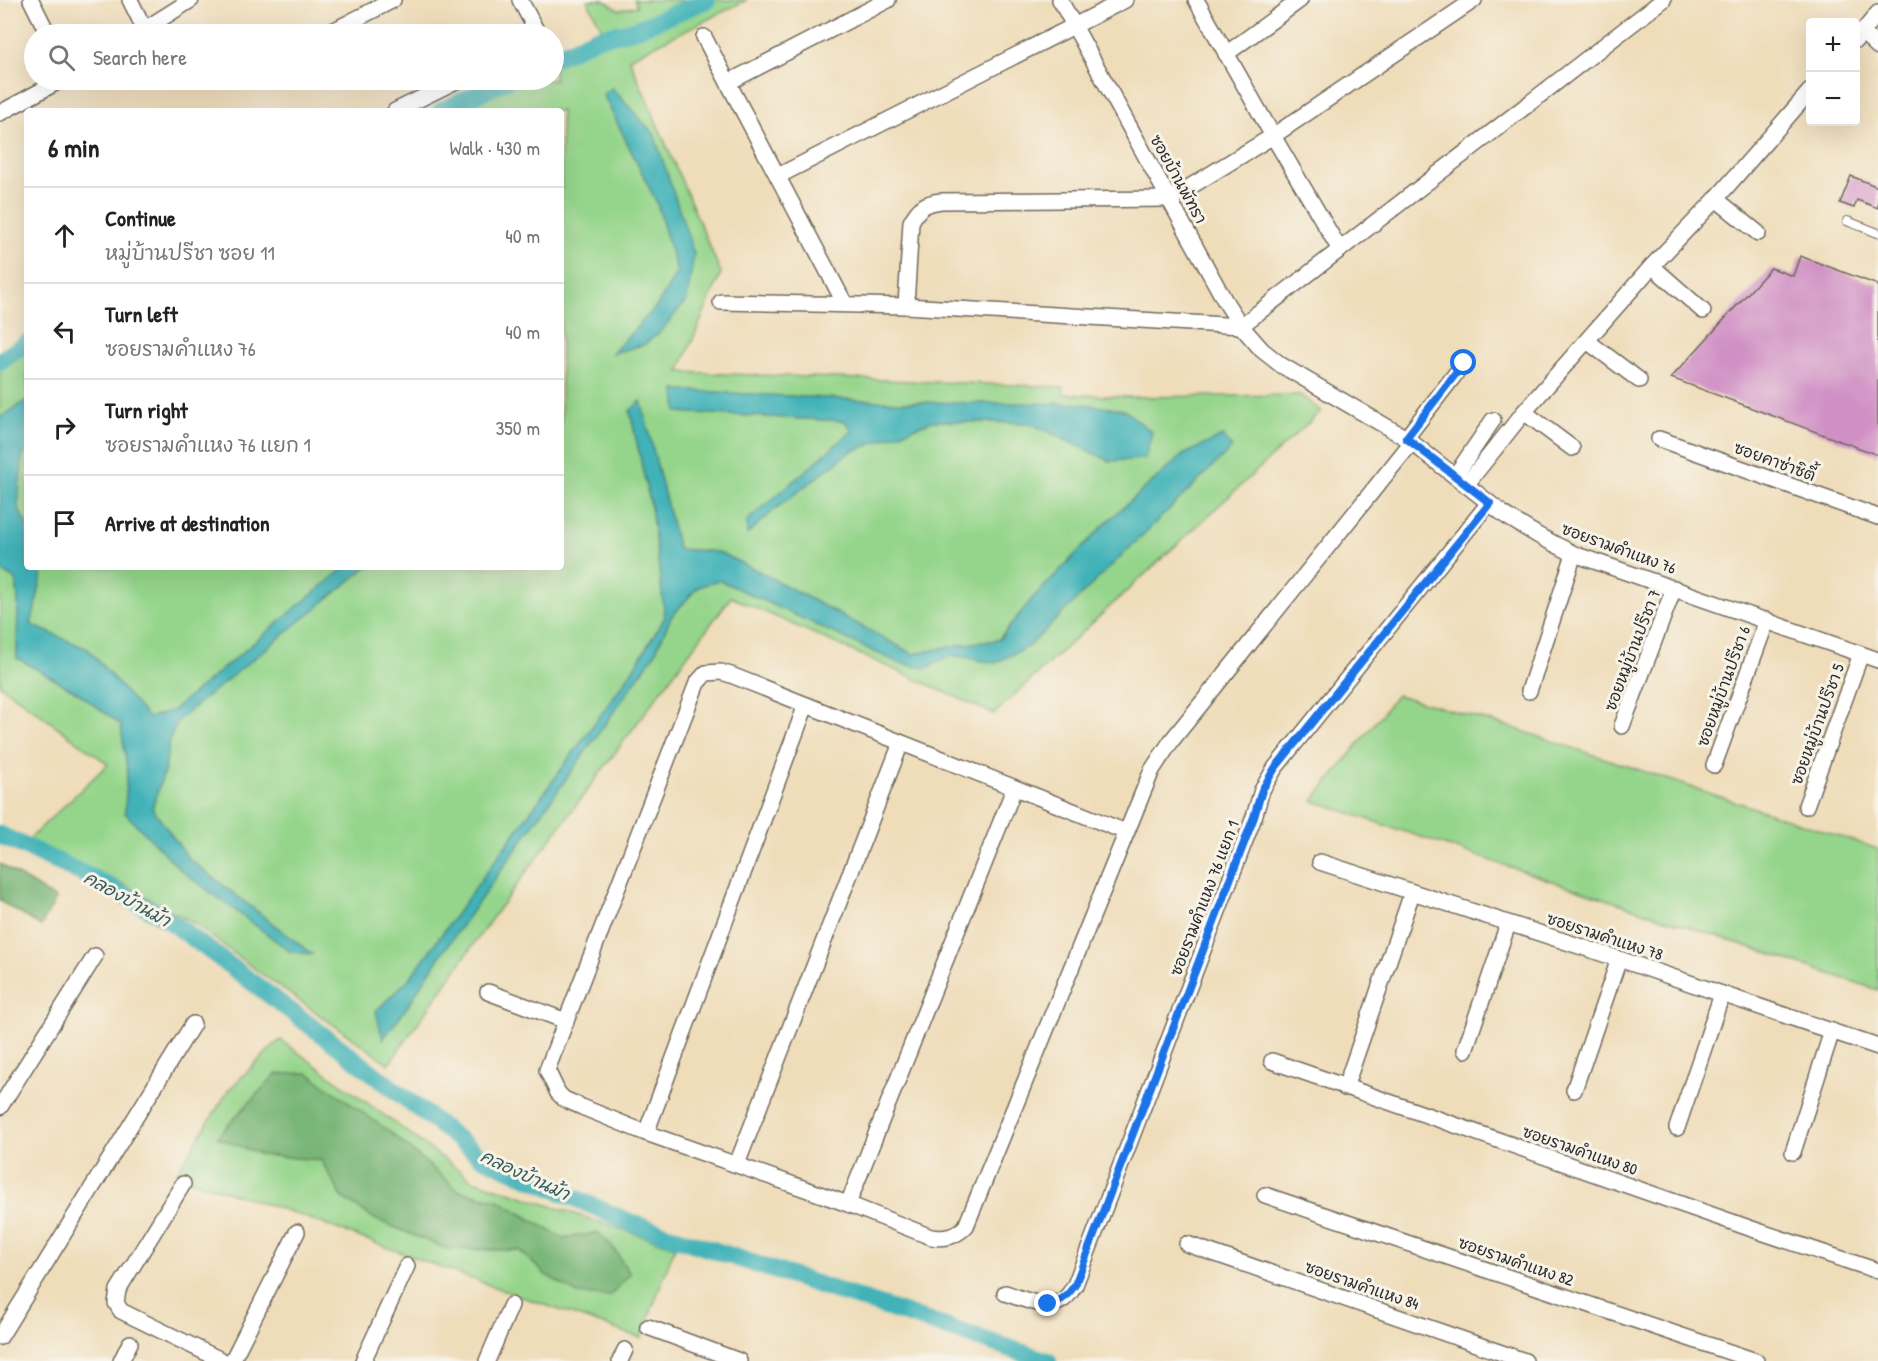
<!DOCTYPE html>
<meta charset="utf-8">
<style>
body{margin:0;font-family:"Patrick Hand","Playpen Sans Thai",sans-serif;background:#f6f6f6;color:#222}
.controls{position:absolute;right:18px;top:18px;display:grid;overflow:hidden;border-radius:6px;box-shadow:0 6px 24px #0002}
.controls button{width:54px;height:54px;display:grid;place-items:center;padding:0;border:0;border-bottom:2px solid #e0e0e0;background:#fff;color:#222;font:30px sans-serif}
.stop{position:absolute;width:18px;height:18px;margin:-14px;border:4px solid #1a73e8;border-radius:50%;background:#fff}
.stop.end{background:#1a73e8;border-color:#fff;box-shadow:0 2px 6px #0008}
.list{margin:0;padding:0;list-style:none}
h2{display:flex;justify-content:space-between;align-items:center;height:78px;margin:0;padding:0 24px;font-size:26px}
h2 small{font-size:20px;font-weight:400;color:#767676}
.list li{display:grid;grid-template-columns:39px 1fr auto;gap:18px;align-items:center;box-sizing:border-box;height:96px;padding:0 24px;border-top:2px solid #e0e0e0}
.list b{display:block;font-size:22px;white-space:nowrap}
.list p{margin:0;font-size:20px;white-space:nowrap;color:#767676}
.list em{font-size:20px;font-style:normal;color:#767676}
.icon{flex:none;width:33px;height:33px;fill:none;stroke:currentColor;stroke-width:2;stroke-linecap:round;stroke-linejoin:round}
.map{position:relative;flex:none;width:1878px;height:1361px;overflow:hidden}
.search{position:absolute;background:#fff;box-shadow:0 6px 24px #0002;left:24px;top:24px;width:540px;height:66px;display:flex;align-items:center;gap:15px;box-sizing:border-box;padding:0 21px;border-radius:33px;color:#767676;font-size:22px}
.panel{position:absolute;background:#fff;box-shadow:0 6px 24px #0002;left:24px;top:108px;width:540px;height:462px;border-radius:6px}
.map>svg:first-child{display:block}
</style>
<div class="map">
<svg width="1878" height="1361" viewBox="0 0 1878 1361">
<rect width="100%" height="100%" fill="#f7f3e8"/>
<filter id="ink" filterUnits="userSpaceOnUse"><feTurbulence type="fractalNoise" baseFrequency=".0167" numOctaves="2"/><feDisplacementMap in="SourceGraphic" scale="12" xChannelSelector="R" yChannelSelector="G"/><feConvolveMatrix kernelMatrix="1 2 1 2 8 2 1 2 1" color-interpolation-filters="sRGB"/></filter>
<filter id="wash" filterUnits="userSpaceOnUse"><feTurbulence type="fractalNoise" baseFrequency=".008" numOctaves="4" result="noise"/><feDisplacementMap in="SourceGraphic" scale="24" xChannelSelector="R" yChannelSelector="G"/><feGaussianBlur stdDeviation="1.35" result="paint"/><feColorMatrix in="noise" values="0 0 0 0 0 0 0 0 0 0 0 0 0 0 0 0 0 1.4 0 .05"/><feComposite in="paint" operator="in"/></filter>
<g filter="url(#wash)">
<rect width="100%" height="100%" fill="#efddba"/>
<g fill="#95d58b" stroke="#60805b" stroke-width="1.5" fill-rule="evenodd">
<path d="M587,0H604L619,10L637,6L634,0H747L629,58L721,273L679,372L1064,387L1063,394L1132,397L1300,395L1321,411L994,714L731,597L495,914L389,1064L256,970L195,924L123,884L28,840L108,764L0,685V570L16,580L18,596L17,658L77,692L121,725L127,769L125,813L182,871L291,951L310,953L188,858L152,809L165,769L170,737L180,718L367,567H561V111H456L524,80H554V66L604,43L602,29ZM603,94L694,254L645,344L614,353L657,306L677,272L657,203ZM675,390L900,402L1082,404L1110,461L1030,423L932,421L850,452L779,506L747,533L824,455L853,431L845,421L677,412ZM641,402L678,549L718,552L762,573L913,654L958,645L998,640L1032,599L1109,520L1183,455L1223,436L1231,448L1029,646L995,663L953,655L926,668L899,663L719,580L698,587L671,617L654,655L438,959L407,1007L383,1038L376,1011L410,978L631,673L665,617L651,507L630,411Z"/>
<path d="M27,351V400L0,418V369Z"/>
<path d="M27,452V528L18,506L23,453Z"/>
<path d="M42,567H345L172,711L148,718L88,649L31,625L43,571Z"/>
<path d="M1397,695L1510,727L1878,849V990L1313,801Z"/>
<path d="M281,1040L473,1180L675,1247L641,1338L505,1291L291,1212L175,1175L228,1091L274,1045ZM390,1132L459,1191L498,1200L562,1238L599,1233L546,1275L519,1250L447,1249L375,1219L342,1197L321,1160L262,1155L217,1137Z"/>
</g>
<g fill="#78b677" stroke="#527051" stroke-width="1.5">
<path d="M0,864L56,899L41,926L0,901Z"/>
<path d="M308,1073L390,1132L459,1191L498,1200L562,1238L599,1233L612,1246L630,1274L610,1296L578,1294L546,1275L519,1250L447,1249L375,1219L342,1197L321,1160L262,1155L217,1137L276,1074Z"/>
</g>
<g fill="#41b2b8" stroke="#366e72" stroke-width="1.5">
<path d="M612,88L654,134L694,254L687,300L660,332L645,344L612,353L657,306L677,272L657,203L603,94Z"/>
<path d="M675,390L900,402L1082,404L1124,410L1152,432L1145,459L1110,461L1030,423L932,421L850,452L779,506L747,534V521L852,431L845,421L677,412Z"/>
<path d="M27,400V452L23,453L18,506L27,528V567H42L43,571L31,625L88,649L148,718L172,711L345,567H367L180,718L170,737L165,769L152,808L188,858L312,954L291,952L182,871L125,813L127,769L121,725L77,692L17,658L18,596L16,580L0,570V418Z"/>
<path d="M641,401L678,549L718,552L762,573L913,654L958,645L999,640L1032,599L1109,520L1183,455L1223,436L1232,448L1029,646L995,663L953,655L926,668L899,663L719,580L698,587L671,617L654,655L438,959L407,1007L383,1039L376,1011L410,978L631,673L665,617L651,507L630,411Z"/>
</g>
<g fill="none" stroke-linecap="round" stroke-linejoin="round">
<g stroke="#41b2b8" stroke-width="18">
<path d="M554,58L597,38L634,30L707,0"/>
<path d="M441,111L507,80"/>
<path d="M0,361L27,343"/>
<path d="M0,835L99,881L170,921L335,1044L480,1156L629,1222L1048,1361"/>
</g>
</g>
<g id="blocks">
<g fill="#d090c5">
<path d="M1851,176L1878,187V208L1857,200L1854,208L1840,203Z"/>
<path d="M1800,256L1878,285V455L1671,378L1771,268L1793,276Z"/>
</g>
</g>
</g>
<g filter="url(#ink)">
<use href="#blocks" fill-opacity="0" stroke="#70695d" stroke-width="1.5"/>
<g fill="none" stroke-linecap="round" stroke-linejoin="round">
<defs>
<path id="lane" d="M1847,221L1878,233"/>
<g id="street">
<path d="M31,0L48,34"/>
<path d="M130,0L145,30"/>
<path d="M520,0L535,28L536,34"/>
<path d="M1060,0L1225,301L1241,326L1262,350L1281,365L1406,438L1506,516L1539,536L1574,554L1878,660"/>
<path d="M1196,0L1273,136L1340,250"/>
<path d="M1862,32L1878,47"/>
<path d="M137,34L191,0"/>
<path d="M327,34L393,0"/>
<path d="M704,37L845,304"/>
<path d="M1856,40L1878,13"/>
<path d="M1226,54L1300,0"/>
<path d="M729,82L888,0"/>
<path d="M395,111L458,80"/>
<path d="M0,113L61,80"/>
<path d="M778,176L1125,0"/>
<path d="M1716,199L1758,233"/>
<path d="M1652,266L1703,311"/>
<path d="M721,302L906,306L1241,326L1663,0"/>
<path d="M906,306L911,222C919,207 925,203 941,201L1170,199L1273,136L1474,0"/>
<path d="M1587,341L1639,380"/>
<path d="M1524,412L1572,448"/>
<path d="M1406,438L1464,363"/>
<path d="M1659,439L1878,517"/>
<path d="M1455,476L1493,420"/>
<path d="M1466,485L1524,412L1652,266L1716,199L1810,91"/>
<path d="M1529,691L1574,554"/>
<path d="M1622,726L1674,588"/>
<path d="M1714,765L1767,620"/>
<path d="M1806,806L1861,654"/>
<path d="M1126,832L731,675L721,672L706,673L697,683L547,1070L558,1093L564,1099L582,1107L646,1133L848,1204L931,1237C946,1239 955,1237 966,1226L1152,770L1172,740L1412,442"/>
<path d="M1320,862L1619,959L1878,1047"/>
<path d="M488,992L566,1021"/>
<path d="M1465,1050L1508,924"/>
<path d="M1272,1061L1755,1230L1878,1271"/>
<path d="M1345,1088L1412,893"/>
<path d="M1574,1090L1619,959"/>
<path d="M0,1107L95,956"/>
<path d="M1677,1128L1722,994"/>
<path d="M646,1133L806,705"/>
<path d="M1793,1152L1832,1031"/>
<path d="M737,1164L901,743"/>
<path d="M183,1184L118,1290L116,1303L121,1311L223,1361"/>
<path d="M1265,1195L1756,1361"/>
<path d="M848,1204L1014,789"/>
<path d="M1187,1244L1525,1361"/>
<path d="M1005,1293C1022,1298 1051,1313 1066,1297C1070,1294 1072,1289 1075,1285L1254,817L1262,790L1275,768L1489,503"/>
<path d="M648,1327L739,1361"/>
<path d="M0,1337L193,1024"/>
<path d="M121,1361L130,1343"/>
<path d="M232,1361L297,1232"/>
<path d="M363,1361L407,1266"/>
<path d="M487,1361L511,1305"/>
<path d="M620,1361L625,1350"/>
</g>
</defs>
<use href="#lane" stroke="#70695d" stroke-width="10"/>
<use href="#street" stroke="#70695d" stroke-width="18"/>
<use href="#lane" stroke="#fff" stroke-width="8"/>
<use href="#street" stroke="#fff" stroke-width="15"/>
</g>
</g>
<g fill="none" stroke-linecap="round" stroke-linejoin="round" filter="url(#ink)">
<path stroke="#1a73e8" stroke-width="8" d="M1048,1304C1063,1301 1067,1296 1075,1285L1254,817L1262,790L1275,768L1490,503L1406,438L1464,363"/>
</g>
<g text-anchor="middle" stroke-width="6" stroke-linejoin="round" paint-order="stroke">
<g font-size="16" fill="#2b2b2b" stroke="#f7f3e8">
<text transform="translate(1179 179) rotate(61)" y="6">ซอยบ้านพัทรา</text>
<text transform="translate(1775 461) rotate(20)" y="6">ซอยคาซ่าซิตี้</text>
<text transform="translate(1619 548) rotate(20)" y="6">ซอยรามคำแหง 76</text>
<text transform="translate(1632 650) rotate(-69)" y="6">ซอยหมู่บ้านปรีชา 7</text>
<text transform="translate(1723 686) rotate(-70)" y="6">ซอยหมู่บ้านปรีชา 6</text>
<text transform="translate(1817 724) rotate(-70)" y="6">ซอยหมู่บ้านปรีชา 5</text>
<text transform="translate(1204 898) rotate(-69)" y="6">ซอยรามคำแหง 76 แยก 1</text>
<text transform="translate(1605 936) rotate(18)" y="6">ซอยรามคำแหง 78</text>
<text transform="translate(1580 1150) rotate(19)" y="6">ซอยรามคำแหง 80</text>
<text transform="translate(1516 1261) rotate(19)" y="6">ซอยรามคำแหง 82</text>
<text transform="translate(1362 1285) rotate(19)" y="6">ซอยรามคำแหง 84</text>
</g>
<g font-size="18" font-style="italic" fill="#335a5c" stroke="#f7f3e8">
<text transform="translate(127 899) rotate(29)" y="6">คลองบ้านม้า</text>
<text transform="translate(525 1175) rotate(25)" y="6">คลองบ้านม้า</text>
</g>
</g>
</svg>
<div class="controls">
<button>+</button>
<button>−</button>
</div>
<div class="stop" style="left:1464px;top:363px"></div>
<div class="stop end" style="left:1048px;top:1304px"></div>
<div class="search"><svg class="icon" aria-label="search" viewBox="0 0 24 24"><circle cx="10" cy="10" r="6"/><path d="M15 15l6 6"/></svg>Search here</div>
<section class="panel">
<h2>6 min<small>Walk · 430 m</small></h2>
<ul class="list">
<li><svg class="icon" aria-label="ahead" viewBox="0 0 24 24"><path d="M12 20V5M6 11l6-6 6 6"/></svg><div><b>Continue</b><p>หมู่บ้านปรีชา ซอย 11</p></div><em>40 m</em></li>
<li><svg class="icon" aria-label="left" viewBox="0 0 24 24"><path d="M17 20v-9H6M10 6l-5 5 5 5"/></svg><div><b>Turn left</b><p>ซอยรามคำแหง 76</p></div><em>40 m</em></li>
<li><svg class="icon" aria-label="right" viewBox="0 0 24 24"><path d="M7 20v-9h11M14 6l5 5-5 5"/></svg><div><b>Turn right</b><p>ซอยรามคำแหง 76 แยก 1</p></div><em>350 m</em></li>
<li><svg class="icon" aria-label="arrive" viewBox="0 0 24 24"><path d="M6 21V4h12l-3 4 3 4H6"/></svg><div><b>Arrive at destination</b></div></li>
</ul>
</section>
</div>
